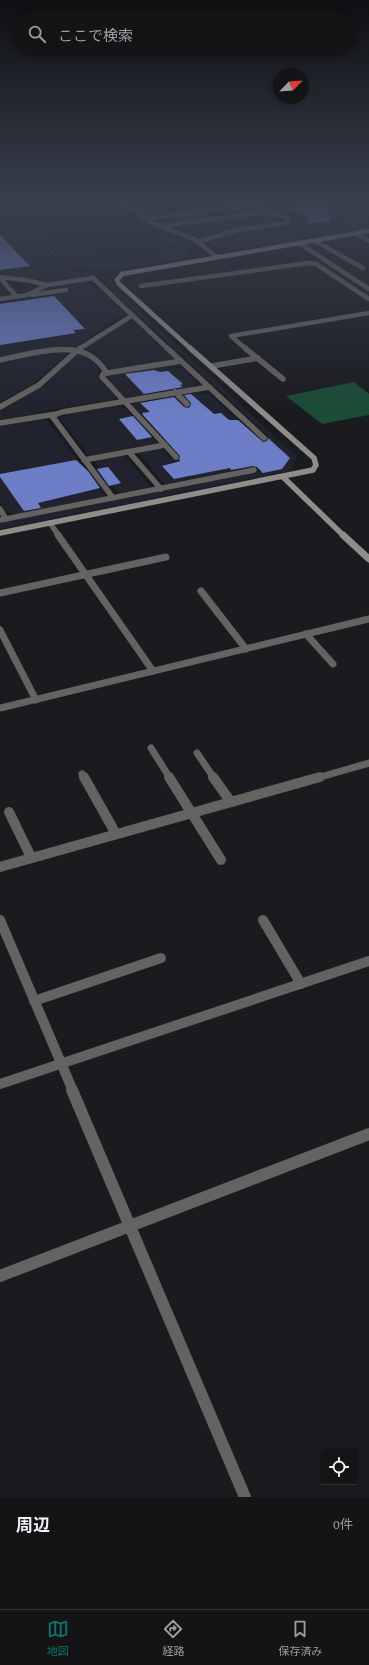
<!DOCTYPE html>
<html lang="ja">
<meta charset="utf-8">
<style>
body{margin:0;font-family:"Crimson Pro","Noto Sans JP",serif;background:#1d1d20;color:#f1f3f6}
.controls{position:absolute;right:12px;bottom:12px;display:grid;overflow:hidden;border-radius:0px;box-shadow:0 2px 6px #0003}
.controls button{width:36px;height:36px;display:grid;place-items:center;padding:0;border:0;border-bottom:1px solid #333336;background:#141417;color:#f1f3f6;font:20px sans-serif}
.compass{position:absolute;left:273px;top:68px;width:36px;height:36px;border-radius:50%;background:#141417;box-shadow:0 2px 6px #0003;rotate:65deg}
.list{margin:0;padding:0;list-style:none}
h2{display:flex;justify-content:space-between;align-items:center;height:52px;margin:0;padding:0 16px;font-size:17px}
h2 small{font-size:13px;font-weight:400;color:#9d9ea1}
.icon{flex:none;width:22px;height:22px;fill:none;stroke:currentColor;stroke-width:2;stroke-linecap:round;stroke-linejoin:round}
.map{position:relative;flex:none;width:369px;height:1497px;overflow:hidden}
.search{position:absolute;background:#141417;box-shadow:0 2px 6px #0003;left:12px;right:12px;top:12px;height:44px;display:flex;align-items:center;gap:10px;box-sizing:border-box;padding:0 14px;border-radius:22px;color:#9d9ea1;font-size:15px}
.sheet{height:112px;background:#141417}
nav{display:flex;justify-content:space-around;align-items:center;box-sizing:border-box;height:56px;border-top:1px solid #333336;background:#141417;font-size:11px;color:#9d9ea1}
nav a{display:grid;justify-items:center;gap:2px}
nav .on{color:#0f766e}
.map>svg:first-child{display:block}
</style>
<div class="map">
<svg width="369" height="1497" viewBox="0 0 369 1497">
<rect width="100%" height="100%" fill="#1a1b1f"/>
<g fill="#20232d">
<path d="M0,204H36L29,210L24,218V226L21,227L66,270L99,273L297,457L290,471L0,529V522L259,472L256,468L166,486L138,452L162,448L171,458L179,456L132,405L134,403L183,396L186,394L195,392L209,394L258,439L269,437L113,291L112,287L100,275L52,282L0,274Z"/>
<path d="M44,204H118L123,207L34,219L62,245L83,242L102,259L190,246L186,258L234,250L210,243L236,233L291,225L295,221L294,220L282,212L272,210L172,222H165L160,220L282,204H369V228L107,271L72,267L31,229L32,218Z"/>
<path d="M129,204H247L150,216L144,215Z"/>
<path d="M129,213L147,225L162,228L187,240L166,244Z"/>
<path d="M266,214L276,215L283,221L282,222L231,229L204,237L197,236L181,227L184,225Z"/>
<path d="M82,281L90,282L97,289L100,290L125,313L74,347L0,359V303L68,293L63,288L40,291L54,286Z"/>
<path d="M126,325L140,327L173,358L171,361L110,370L94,353L84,348L118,326Z"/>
<path d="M56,352L68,353L34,383L0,403V361Z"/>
<path d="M78,354L86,355L100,370L97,376L116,398L113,400L49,410L36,414L0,421V411L43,386Z"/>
<path d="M173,363L179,365L164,369L182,368L195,380L196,384L191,388L129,398L125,397L106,376Z"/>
<path d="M116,406L125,408L159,445L90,457L61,420L62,417L67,414Z"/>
<path d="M45,418L105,497L16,514L6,512L0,502V426Z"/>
<path d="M124,455L152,488L119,495L93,460Z"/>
</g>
<path fill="#1a4c37" d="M354,382L369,394V415L322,424L286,396Z"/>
<g fill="#6d7ec7">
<path d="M319,204H326L331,221L307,224L310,217L287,208Z"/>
<path d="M0,235L30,266L0,270Z"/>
<path d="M54,296L85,329L73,330L76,333L0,345V304Z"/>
<path d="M154,370L160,372L168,371L183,384L180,385L183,387L144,394L125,374Z"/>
<path d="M191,394L214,414L221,413L229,420H238L263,442L267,441L268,438L290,458L282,469L263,473L257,467L253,466L231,470L230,468L174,479L162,466L181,461L179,460L180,456L143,415L142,413L150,412L140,403L174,397L184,407L188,408L190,407L191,403L184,395Z"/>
<path d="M133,416L152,437L137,440L119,419Z"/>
<path d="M76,460L88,471L100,488L38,503L41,508L24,511L0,477V474Z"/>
<path d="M108,467L121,483L109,486L97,469Z"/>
</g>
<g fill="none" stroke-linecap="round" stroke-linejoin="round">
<g stroke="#57585c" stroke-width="1.5" stroke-dasharray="1 1.5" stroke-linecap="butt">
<path d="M41,204L29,217L28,230L71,269"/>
<path d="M350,221L369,217"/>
</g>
<g stroke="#656361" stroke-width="4.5">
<path d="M124,204L152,223L194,239L217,257"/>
<path d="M144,219L267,204"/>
<path d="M162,226L264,212L280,214L289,220L286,223L238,230L197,242"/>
<path d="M356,234L369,241"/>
<path d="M315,241L363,268"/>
<path d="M0,277L31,281L47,285"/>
<path d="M0,278L17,297"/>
<path d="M141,286L308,263L316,264L369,299"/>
<path d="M32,295L66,290"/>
<path d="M0,299L27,295L47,285L93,278L168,349"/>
<path d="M79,349L133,315"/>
<path d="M246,349L231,336L369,313"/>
</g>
<g stroke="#656361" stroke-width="5.5">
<path d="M167,348L264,438"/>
<path d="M245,348L283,379"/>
<path d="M0,360C24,355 71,341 92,357C98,361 103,367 107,373L103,374L102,377L176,457"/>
<path d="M212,366L258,358"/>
<path d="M107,373L181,361"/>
<path d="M175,392L187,404"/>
<path d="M0,407L39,385L80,348"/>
<path d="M0,423L56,414"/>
<path d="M129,452L161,489"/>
<path d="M84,460L165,445"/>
<path d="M113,498L52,416L62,412L209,387"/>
<path d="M0,509L6,519"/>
<path d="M0,520L254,470"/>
</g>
<g stroke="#656361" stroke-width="7">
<path d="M201,591L246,649"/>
<path d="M306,634L333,664"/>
<path d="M151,748L170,778"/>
<path d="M197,753L214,778"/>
<path d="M82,774L84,778"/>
</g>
<g stroke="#656361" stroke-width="10">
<path d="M84,777L116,834"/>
<path d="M169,777L221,860"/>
<path d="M213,777L231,802"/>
<path d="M9,812L31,857"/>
<path d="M263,920L301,984"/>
<path d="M34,1001L161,958"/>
</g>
<path stroke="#656361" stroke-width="4.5" d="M299,243L369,289"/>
<path stroke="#656361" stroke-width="5.5" d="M50,523L59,536"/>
<g stroke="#656361" stroke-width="7">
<path d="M58,535L153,671"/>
<path d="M0,593L166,557"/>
<path d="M0,630L36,700"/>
<path d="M0,708L369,619"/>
<path d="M317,778L369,763"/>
</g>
<g stroke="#656361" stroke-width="10">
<path d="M0,867L320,777"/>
<path d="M0,920L73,1091"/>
<path d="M0,1084L369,961"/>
</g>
<g stroke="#656361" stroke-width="12">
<path d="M72,1090L245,1497"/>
<path d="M0,1276L369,1134"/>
</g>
<path stroke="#908c8a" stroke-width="4.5" d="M191,349L119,284L117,280L122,274L369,231"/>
<g stroke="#908c8a" stroke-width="5.5">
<path d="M283,477L344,536"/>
<path d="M0,533L313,470L316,465L314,458L190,348"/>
</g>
<path stroke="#908c8a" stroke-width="7" d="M343,535L369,559"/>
</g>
<linearGradient id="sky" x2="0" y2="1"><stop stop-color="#0e0f11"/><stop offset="0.49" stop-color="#383f4d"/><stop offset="1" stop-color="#383f4d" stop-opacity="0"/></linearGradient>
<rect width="369" height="413" fill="url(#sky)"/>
</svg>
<div class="controls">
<button><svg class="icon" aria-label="locate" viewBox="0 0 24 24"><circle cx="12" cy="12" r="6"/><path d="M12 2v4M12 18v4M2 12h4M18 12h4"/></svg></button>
</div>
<svg class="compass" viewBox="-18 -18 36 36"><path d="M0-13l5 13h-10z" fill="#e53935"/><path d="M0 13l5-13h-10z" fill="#9d9ea1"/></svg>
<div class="search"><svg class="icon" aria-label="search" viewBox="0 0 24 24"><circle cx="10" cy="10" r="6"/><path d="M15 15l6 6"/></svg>ここで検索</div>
</div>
<section class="sheet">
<h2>周辺<small>0件</small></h2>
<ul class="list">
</ul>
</section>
<nav>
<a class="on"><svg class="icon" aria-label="map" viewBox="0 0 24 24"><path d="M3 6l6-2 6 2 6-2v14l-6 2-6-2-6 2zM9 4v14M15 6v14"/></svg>地図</a>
<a><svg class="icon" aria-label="directions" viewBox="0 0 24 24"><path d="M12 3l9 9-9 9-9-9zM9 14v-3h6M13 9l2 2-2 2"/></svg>経路</a>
<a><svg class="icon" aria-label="saved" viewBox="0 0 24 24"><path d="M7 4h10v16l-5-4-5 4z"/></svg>保存済み</a>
</nav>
